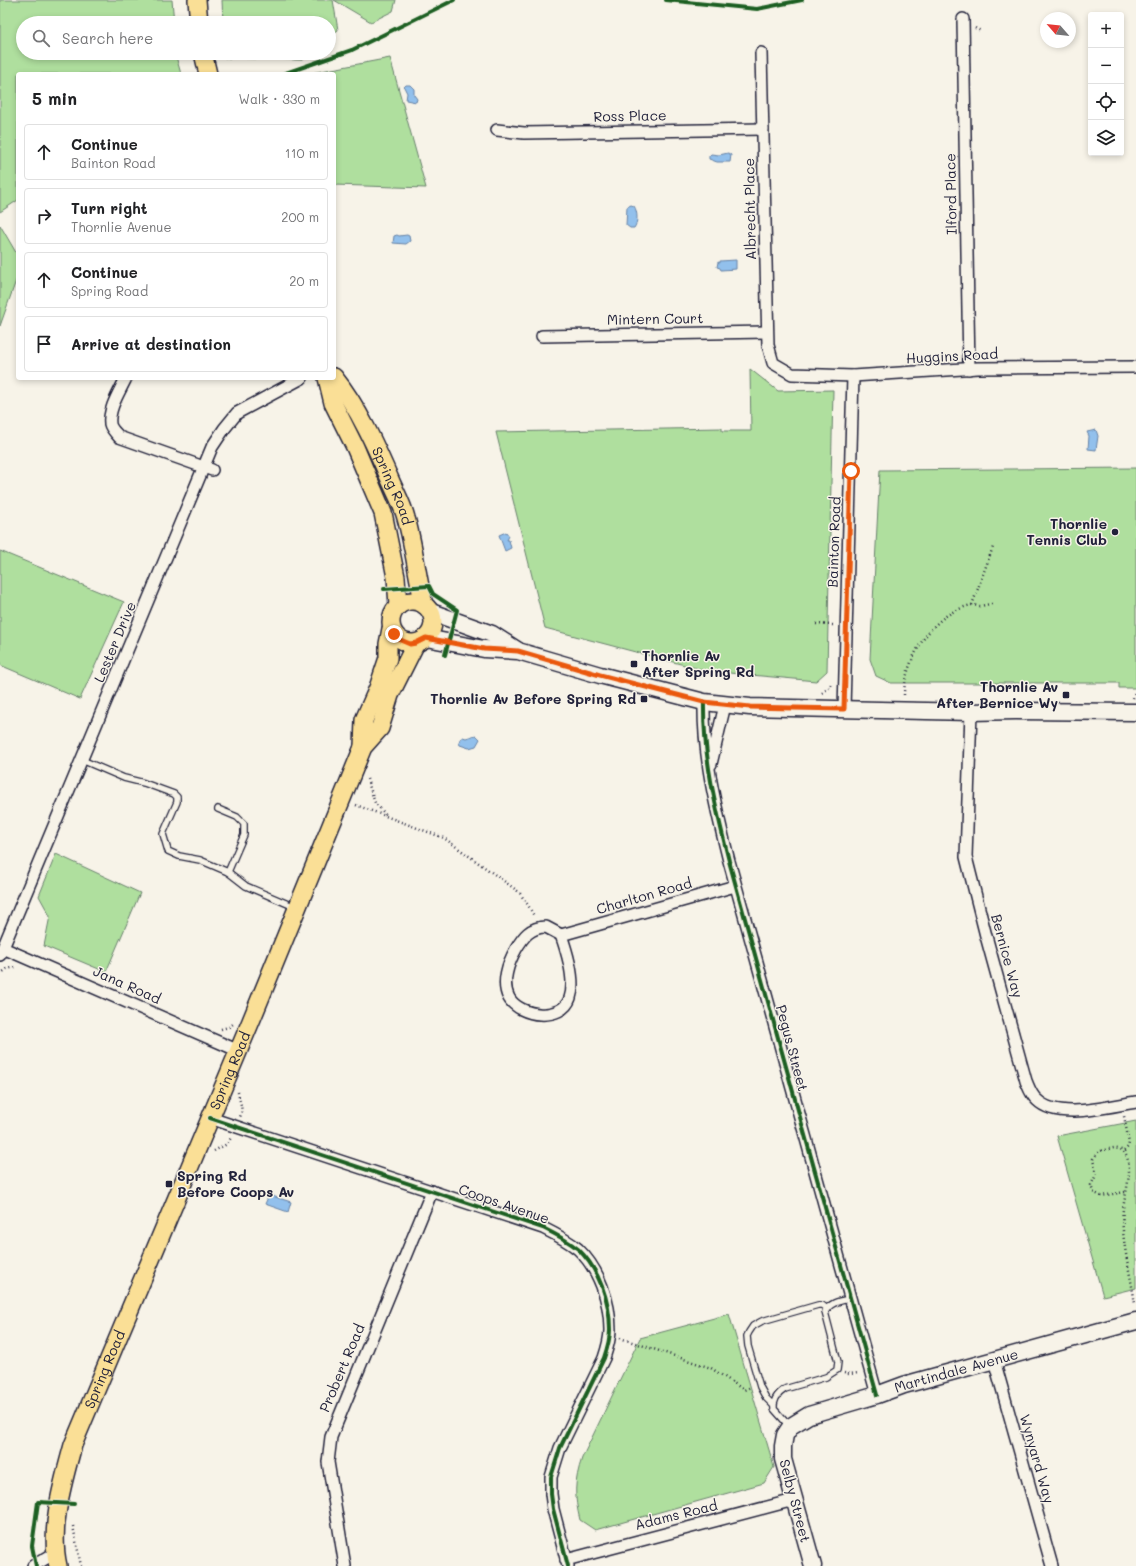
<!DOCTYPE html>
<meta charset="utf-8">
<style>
body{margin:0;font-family:Mali,sans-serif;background:#f2f2f2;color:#202124}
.controls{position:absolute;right:12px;top:12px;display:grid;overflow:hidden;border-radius:4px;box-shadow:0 2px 6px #0003}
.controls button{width:36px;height:36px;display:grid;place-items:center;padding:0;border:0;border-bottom:1px solid #e0e0e0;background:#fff;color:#202124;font:20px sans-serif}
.compass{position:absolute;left:1040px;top:12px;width:36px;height:36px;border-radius:50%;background:#fff;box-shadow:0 2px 6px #0003;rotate:298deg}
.stop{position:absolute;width:12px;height:12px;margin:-9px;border:3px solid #ea580c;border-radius:50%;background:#fff}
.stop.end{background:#ea580c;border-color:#fff;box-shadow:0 1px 4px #0008}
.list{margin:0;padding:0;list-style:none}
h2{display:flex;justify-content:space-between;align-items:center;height:52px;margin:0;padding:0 16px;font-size:17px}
h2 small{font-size:13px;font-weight:400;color:#757577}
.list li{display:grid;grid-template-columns:26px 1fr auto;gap:12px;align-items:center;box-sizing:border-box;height:56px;margin:0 8px 8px;padding:0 8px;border:1px solid #e0e0e0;border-radius:4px}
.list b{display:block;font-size:15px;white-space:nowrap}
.list p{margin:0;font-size:13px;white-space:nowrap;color:#757577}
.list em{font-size:13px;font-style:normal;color:#757577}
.icon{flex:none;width:22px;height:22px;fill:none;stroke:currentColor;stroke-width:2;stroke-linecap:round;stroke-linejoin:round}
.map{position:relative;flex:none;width:1136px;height:1566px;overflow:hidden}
.search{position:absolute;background:#fff;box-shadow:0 2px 6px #0003;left:16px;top:16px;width:320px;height:44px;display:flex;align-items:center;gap:10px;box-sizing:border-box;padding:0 14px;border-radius:22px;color:#757577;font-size:15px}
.panel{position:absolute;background:#fff;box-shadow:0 2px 6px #0003;left:16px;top:72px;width:320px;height:308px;border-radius:4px}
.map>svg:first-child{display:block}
</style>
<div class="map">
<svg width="1136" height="1566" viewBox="0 0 1136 1566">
<rect width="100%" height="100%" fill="#f7f3e8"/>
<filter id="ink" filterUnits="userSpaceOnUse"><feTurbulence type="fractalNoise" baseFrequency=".025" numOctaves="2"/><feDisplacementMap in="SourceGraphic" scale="8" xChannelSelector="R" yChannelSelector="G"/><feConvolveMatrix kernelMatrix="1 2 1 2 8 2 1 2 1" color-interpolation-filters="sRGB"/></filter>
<g filter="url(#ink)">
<g fill="#afdf9e" stroke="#68806c">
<path d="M0,0H172L174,23H23V53H175L181,74H18V200L0,212Z"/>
<path d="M222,0H333L338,30L329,38V23H223Z"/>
<path d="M334,0H396L393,11L371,22Z"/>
<path d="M225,53H310L302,60L225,58Z"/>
<path d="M390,58L426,188L334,185V74H306Z"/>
<path d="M0,225L18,256V275L0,326Z"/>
<path d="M750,369L778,391L833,390L827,671L816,681L707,671L545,628L496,432L722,428V431H751Z"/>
<path d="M1136,468V688H1119V683H891L876,676L870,659L880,470Z"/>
<path d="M0,551L124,602L80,699L0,665Z"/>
<path d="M56,854L140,893L106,972L44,946L50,916L39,896Z"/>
<path d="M1136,1121V1288L1103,1296L1057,1136Z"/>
<path d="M729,1314L774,1467L764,1483L595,1530L580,1520C574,1496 574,1482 582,1458L640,1338Z"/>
</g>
<g fill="#92c0ec" stroke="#6581a5">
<path d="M406,85H410L414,89V95L417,99L416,102L406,100L407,93L404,87Z"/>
<path d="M728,153L731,155L730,162H717L709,159V156L711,154L719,155Z"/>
<path d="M631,205L634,206C638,212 638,223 634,228H630L626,225L627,207Z"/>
<path d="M397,235L399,236L407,235L409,236L410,241L406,244L393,243L394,236Z"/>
<path d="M736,260V269L721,270L720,268L717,267L718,262L720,263V261Z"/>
<path d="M1096,430L1098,436L1096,450L1088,449L1089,436L1087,432Z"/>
<path d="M506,532L509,536L507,540H509L511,548L505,551L499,535Z"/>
<path d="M476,735L480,739L476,746L469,748L460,745L459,743L460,739L463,737L466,738Z"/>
<path d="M269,1195L291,1202L288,1212L265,1204Z"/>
</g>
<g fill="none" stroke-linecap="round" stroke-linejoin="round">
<defs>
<g id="lane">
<path d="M82,760L124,778L144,783L174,794L177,797V802L163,834L168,851L179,856L200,860L228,872L246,886L295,907"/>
<path d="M218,809L237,817L244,824V835L228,872"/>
<path d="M773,1405L766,1398L760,1387L748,1346L747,1336L749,1332L753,1326L762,1321L818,1305H822L827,1309"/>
<path d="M790,1427L774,1409C773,1400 777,1394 785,1389L826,1377L837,1370L838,1362L825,1312C830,1302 840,1301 850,1299"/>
</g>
<g id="street">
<path d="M963,19L969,369"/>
<path d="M761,53L768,345L773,363L792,374L853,376L978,368L1136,367"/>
<path d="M497,130L524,133L763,129"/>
<path d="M542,336L767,332"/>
<path d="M126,378C120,391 108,409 110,424C111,429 116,433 119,437L212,470"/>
<path d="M704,702C703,757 716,809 729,861L877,1395"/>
<path d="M844,709L853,376"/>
<path d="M971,712L966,857L986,936L1026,1081C1029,1088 1031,1095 1037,1100C1058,1121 1109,1106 1136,1102"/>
<path d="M711,764L725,705"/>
<path d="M546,927L561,935C567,952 576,981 570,998C562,1022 520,1017 509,998C501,983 508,963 516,949C523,937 530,927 546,927Z"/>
<path d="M561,935L735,886"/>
<path d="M3,948L239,1051"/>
<path d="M0,955L212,447L224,429L237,413L302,378"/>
<path d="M210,1118L543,1228C555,1234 567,1240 578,1249C599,1269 610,1301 610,1330C610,1340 607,1349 604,1358L560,1448L551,1477V1494L553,1509L568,1566"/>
<path d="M994,1360L1052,1566"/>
<path d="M566,1560L794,1500"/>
<path d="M33,1566L55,1553"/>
<path d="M345,1566L328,1462L331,1437L432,1191"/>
</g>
<g id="secondary">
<path d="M431,612L492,634L517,650"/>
<path d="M426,638L484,649L518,651L600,675L704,702L750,707L971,712L1015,711L1136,712"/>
<path id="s1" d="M813,1566L783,1459V1446L785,1435L791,1426L809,1415L877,1395L904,1385L1136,1321"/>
</g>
<g id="primary">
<path d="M197,0L199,23"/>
<path d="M203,53L208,74"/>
<path id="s2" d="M334,377C359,408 376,447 392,484C397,495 403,506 406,518C414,546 417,576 424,605"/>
<path d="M327,378L333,403L355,447L383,513L396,577L398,606"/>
<circle cx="412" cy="622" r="21"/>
<path d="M363,747L364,720L378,688L388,658V644L391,629"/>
<path id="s3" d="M58,1566C49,1528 63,1482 73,1445L251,1021L363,747L380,728L390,695L416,643"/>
</g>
</defs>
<use href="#lane" stroke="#22223b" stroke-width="8"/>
<use href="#street" stroke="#22223b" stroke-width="14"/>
<use href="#secondary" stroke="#22223b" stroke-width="19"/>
<use href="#primary" stroke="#22223b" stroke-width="20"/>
<g stroke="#22223b" stroke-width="2.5" stroke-dasharray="1 3" stroke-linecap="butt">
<path d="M975,28L981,31"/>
<path d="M972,605L993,547"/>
<path d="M816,624L834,625"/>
<path d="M822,693L830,687L831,684"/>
<path d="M904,695C904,666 925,627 951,613C956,610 966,606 971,605C974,605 978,606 981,606C985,605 989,604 993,604"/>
<path d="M1133,698L1135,692H1136"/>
<path d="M367,779L375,803L387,816"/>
<path d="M356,805L444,838L519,892L528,905L534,916"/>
<path d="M0,974L7,969L16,967"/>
<path d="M221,1029L229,1027L233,1024"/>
<path d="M238,1092C239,1101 244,1108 240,1117"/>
<path d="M214,1151L227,1144L231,1138"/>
<path d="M1124,1151L1128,1147L1129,1143L1124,1116"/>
<path d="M1125,1192L1101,1196L1093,1192L1091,1185L1096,1175L1093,1159L1099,1151L1114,1148L1122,1150C1136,1163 1125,1192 1123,1209C1120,1236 1131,1276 1135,1304"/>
<path d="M620,1338L711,1368L744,1390L751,1387"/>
<path d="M844,1373L849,1374L859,1373"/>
<path d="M73,1526L81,1566"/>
</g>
<use href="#lane" stroke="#f7f3e8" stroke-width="5.5"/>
<use href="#street" stroke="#f7f3e8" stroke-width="11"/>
<use href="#secondary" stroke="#f7f3e8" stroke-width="16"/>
<use href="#primary" stroke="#fadf96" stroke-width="17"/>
<defs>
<g id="cycleway">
<path d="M666,0L757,9L802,0"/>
<path d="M283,74L352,50L454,0"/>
<path d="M384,589L429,586L433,594L457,610L445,655"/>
<path d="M704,702C703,757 716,809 729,861L877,1395"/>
<path d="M210,1118L543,1228C555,1234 567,1240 578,1249C599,1269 610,1301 610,1330C610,1340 607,1349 604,1358L560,1448L551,1477V1494L553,1509L568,1566"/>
<path d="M36,1566L32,1546L38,1502L74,1504"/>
</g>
</defs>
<use href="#cycleway" stroke="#f7f3e8" stroke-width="6"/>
<use href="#cycleway" stroke="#1b5e20" stroke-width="4"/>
</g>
</g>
<g fill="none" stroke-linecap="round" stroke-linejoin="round" filter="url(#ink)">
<path stroke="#ea580c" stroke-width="5" d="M394,634L398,639L410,644L416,643L426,638L484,649L518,651L600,675L704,702L750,707L844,709L851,471"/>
</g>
<g fill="#22223b" stroke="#f7f3e8" stroke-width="1.5">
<circle cx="1115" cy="532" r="4"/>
<rect x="630" y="660" width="8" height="8" rx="2"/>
<rect x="1062" y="691" width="8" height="8" rx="2"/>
<rect x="640" y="695" width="8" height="8" rx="2"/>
<rect x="165" y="1180" width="8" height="8" rx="2"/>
</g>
<g text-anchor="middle" stroke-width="3" stroke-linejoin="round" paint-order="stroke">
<g font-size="14" fill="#22223b" stroke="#f7f3e8">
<text transform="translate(630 116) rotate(-1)" y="5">Ross Place</text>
<text transform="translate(951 194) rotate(-91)" y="5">Ilford Place</text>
<text transform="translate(750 209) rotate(-91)" y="5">Albrecht Place</text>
<text transform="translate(655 319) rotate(-1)" y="5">Mintern Court</text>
<text transform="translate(952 356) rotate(-3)" y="5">Huggins Road</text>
<text dy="5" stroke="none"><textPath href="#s2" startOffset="124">Spring Road</textPath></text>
<text transform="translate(834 542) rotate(-88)" y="5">Bainton Road</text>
<text transform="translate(115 642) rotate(-67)" y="5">Lester Drive</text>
<text transform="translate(644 896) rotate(-16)" y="5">Charlton Road</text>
<text transform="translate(1007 956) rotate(75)" y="5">Bernice Way</text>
<text transform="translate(127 985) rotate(24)" y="5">Jana Road</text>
<text transform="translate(792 1048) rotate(75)" y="5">Pegus Street</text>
<text dy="5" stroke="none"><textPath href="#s3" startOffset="529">Spring Road</textPath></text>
<text transform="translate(504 1204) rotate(19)" y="5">Coops Avenue</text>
<text transform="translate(342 1368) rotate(-67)" y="5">Probert Road</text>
<text dy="5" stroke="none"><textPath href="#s3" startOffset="205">Spring Road</textPath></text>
<text dy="5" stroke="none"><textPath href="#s1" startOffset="321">Martindale Avenue</textPath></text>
<text transform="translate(1037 1459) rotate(74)" y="5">Wynyard Way</text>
<text transform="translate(795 1501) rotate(75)" y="5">Selby Street</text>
<text transform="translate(676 1515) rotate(-14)" y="5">Adams Road</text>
</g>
<g font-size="14" font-weight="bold" fill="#22223b" stroke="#f7f3e8" text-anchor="end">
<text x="1107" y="529">Thornlie<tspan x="1107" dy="16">Tennis Club</tspan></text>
<text x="642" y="661" text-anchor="start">Thornlie Av<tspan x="642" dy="16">After Spring Rd</tspan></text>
<text x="1058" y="692">Thornlie Av<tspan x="1058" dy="16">After Bernice Wy</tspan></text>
<text x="636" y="704">Thornlie Av Before Spring Rd</text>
<text x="177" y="1181" text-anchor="start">Spring Rd<tspan x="177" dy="16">Before Coops Av</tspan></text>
</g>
</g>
</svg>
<div class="controls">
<button>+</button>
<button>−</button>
<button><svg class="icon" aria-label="locate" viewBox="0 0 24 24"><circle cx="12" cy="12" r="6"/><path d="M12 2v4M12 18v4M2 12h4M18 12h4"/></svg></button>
<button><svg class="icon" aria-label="layers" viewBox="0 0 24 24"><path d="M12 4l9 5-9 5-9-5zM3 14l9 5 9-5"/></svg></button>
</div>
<svg class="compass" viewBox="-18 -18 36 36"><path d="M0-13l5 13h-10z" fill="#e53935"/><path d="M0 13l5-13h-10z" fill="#757577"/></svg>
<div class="stop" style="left:851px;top:471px"></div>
<div class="stop end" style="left:394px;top:634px"></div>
<div class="search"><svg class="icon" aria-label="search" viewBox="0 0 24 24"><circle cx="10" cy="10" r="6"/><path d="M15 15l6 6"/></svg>Search here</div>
<section class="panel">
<h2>5 min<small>Walk · 330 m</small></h2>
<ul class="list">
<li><svg class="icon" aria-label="ahead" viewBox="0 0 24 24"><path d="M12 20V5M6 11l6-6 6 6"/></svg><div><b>Continue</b><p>Bainton Road</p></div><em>110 m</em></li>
<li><svg class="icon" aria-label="right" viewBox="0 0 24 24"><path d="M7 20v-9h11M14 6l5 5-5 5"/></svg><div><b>Turn right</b><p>Thornlie Avenue</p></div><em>200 m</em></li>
<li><svg class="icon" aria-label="ahead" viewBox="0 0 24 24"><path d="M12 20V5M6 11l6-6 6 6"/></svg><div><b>Continue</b><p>Spring Road</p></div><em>20 m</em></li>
<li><svg class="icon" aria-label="arrive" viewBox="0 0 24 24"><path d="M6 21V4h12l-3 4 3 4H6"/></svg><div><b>Arrive at destination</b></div></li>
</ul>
</section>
</div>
